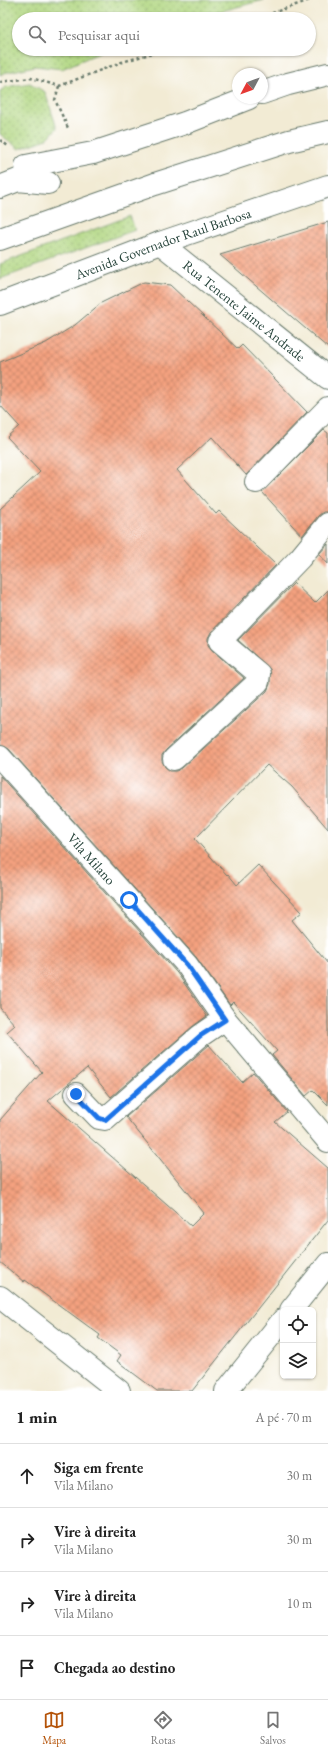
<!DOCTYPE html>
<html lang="pt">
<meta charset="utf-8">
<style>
body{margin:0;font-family:"EB Garamond",serif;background:#f2f2f2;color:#222}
.controls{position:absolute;right:12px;bottom:12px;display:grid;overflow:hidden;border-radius:6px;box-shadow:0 1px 3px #0004}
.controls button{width:36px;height:36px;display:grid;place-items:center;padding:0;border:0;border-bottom:1px solid #e0e0e0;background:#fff;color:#222;font:20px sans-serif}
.compass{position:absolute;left:232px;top:68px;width:36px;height:36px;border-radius:50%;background:#fff;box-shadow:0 1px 3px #0004;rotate:229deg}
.stop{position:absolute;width:12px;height:12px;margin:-9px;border:3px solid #1a73e8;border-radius:50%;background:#fff}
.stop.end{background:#1a73e8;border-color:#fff;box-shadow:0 1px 4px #0008}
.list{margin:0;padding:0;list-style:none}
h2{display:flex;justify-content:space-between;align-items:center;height:52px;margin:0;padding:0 16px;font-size:17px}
h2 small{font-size:13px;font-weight:400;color:#767676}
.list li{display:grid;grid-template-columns:26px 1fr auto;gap:12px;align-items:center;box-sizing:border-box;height:64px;padding:0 16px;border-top:1px solid #e0e0e0}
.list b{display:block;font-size:15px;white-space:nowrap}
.list p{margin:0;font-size:13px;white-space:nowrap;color:#767676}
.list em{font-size:13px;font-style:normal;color:#767676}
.icon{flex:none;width:22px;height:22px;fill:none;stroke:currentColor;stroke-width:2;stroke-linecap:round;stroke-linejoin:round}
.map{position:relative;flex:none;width:328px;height:1391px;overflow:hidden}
.search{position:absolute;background:#fff;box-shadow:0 1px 3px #0004;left:12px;right:12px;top:12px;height:44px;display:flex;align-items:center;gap:10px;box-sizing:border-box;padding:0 14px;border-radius:22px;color:#767676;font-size:15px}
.sheet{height:308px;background:#fff}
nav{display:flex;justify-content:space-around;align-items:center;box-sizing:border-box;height:56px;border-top:1px solid #e0e0e0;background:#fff;font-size:11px;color:#767676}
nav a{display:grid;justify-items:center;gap:2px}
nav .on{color:#b45309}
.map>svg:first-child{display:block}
</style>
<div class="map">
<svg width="328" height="1391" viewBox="0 0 328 1391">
<defs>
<pattern id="green-dots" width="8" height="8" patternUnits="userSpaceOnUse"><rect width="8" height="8" fill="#b0d680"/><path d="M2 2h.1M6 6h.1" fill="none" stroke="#8faf6a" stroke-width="1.8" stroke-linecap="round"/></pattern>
<pattern id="building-cross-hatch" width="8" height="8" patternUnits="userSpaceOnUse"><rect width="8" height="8" fill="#f4a17f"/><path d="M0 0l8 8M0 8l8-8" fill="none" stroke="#c58469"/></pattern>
</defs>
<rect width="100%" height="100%" fill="#fff"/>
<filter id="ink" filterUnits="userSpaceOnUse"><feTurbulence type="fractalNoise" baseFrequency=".025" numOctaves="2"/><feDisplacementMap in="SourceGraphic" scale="8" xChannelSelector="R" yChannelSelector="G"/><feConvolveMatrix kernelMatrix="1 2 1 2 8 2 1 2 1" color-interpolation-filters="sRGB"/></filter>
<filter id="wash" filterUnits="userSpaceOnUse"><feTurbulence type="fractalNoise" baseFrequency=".012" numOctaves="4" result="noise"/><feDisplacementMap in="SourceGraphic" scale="16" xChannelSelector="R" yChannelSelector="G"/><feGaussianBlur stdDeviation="0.9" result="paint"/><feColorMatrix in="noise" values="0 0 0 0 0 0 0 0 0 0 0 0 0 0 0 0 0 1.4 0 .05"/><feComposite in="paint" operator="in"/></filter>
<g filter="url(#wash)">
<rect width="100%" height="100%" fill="#f2ebd4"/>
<g fill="url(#green-dots)" stroke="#688a5a">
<path d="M0,0H264L191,19H19V49H108L62,69L35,66L4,73L0,75Z"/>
<path d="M30,83L45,92L57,128L47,139L19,149L0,134V91L6,87Z"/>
<path d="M130,216L135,230L0,279V264Z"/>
</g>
<g id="blocks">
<g fill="url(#building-cross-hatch)">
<path d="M328,222V348L220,255Z"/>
<path d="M144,282L170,285L238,349L242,345L307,412L246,475L212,437L177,470L216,514L219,511L276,565L211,632L208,638V645L212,650L244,678L166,750L162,755V761L165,767L170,771H176L182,768L267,691L270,684V669L238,640L294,583L315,603L328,590V829L292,787L267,765L195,839L227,875L228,874L237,885L258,865L302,912L292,920L328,964V1105L313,1090L306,1096L272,1055L277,1051L233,1002L230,1005L196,957L9,749L0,745V509L40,472L7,437L19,426L0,405V362L46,343L75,325L101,303Z"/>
<path d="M324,430L328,433V512H323L318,516L302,536L262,492Z"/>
<path d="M328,544V564L319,554Z"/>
<path d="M0,776L177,973L207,1016L192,1027L111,1097L87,1068L48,1101L191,1226L204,1213L126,1117L209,1045L242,1082L253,1072L287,1112L275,1122L328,1168V1220L192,1391H157L117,1361L121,1355L98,1338L100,1335L25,1280L24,1282L0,1262V1120L42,1072L7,1032L15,1025L0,1008Z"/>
</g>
</g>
</g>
<g filter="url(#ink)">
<use href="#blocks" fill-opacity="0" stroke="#697a6c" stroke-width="1"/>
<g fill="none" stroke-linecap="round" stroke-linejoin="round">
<defs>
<g id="minor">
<path d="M262,93L288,84L328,74"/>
<path d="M26,166L93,153L185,123L249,98"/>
<path d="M0,187L18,180L48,183"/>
<path id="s1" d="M160,243L328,378"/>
<path d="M256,482L328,408"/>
<path id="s2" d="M0,757L187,965L225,1019L328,1141"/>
<path d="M174,759L258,682L259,674L220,641L300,558L328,524"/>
<path d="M76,1094L99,1118L105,1119L200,1036L225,1019"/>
<path d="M0,1297L119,1391"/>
<path d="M291,1310L328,1264"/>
<path d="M226,1391L283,1320"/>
</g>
<g id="highway">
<path d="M0,239L155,184L289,141L328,132"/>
<path id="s3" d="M0,304L160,243L328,186"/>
</g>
</defs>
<use href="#minor" stroke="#697a6c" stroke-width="24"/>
<use href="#highway" stroke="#697a6c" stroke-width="24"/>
<g stroke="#697a6c" stroke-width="2.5" stroke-dasharray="3 3" stroke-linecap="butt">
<path d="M255,19L310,0"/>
<path d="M0,82L31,78L59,86L122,62L167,49"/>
<path d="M59,86L55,100L68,128"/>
<path d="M0,140L8,146"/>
</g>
<use href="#minor" stroke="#fff" stroke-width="22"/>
<use href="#highway" stroke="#fff" stroke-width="22"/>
</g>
</g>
<g fill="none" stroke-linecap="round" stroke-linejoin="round" filter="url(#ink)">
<path stroke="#1a73e8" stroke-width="5" d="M76,1094L99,1118L105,1120L200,1036L225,1020L187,965L129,900"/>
</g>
<g text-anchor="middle" stroke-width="3" stroke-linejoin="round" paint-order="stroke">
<g font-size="14" fill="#1f3d34" stroke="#fff">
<text dy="5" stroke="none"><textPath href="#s3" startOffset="174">Avenida Governador Raul Barbosa</textPath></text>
<text dy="5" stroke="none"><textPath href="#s1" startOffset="108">Rua Tenente Jaime Andrade</textPath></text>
<text dy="5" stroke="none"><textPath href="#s2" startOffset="137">Vila Milano</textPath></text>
</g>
</g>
</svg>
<div class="controls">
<button><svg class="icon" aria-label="locate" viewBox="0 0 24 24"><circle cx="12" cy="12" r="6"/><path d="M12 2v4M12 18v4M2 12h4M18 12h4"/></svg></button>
<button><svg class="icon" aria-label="layers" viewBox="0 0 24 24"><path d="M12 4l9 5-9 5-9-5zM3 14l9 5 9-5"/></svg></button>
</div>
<svg class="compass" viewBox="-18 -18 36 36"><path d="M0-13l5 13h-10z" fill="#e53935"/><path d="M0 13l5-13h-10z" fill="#767676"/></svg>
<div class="stop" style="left:129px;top:900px"></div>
<div class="stop end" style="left:76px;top:1094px"></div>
<div class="search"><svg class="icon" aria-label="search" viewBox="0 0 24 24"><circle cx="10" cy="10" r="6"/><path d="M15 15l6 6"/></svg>Pesquisar aqui</div>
</div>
<section class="sheet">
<h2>1 min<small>A pé · 70 m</small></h2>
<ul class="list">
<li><svg class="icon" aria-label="ahead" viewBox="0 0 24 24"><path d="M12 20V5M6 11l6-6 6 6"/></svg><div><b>Siga em frente</b><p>Vila Milano</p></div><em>30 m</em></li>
<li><svg class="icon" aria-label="right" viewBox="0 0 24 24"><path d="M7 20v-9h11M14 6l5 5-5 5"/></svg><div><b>Vire à direita</b><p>Vila Milano</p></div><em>30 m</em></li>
<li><svg class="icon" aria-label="right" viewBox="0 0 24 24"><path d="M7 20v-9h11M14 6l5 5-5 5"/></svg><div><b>Vire à direita</b><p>Vila Milano</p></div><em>10 m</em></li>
<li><svg class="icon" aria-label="arrive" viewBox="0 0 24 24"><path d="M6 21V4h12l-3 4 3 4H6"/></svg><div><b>Chegada ao destino</b></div></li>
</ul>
</section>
<nav>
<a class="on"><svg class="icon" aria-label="map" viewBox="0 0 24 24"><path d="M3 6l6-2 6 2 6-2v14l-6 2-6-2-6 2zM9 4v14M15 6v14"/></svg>Mapa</a>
<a><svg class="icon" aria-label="directions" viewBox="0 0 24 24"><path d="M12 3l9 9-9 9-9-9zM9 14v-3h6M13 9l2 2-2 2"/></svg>Rotas</a>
<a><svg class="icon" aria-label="saved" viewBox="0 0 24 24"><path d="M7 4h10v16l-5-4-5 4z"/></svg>Salvos</a>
</nav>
